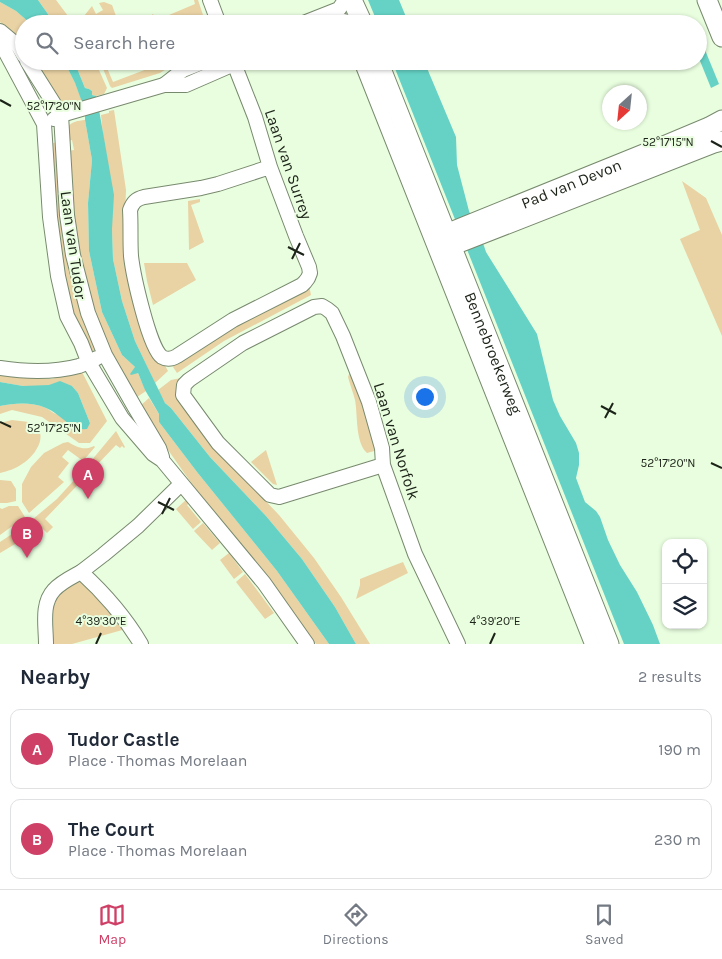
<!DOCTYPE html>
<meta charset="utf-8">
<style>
body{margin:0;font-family:Karla,sans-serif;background:#f6f6f7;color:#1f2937}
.controls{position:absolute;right:15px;bottom:15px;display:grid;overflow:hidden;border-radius:10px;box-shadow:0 1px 4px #0004}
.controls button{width:45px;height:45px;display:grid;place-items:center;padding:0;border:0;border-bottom:1px solid #e0e1e3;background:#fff;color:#1f2937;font:25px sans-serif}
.compass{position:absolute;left:602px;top:85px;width:45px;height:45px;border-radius:50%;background:#fff;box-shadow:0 1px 4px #0004;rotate:207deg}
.you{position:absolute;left:424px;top:396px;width:18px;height:18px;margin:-12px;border:4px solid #fff;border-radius:50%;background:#1a73e8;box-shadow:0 0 0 8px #1a73e833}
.badge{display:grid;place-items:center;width:32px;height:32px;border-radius:50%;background:#cf4067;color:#fff;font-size:16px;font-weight:700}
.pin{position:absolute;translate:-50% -41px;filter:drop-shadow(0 1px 2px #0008)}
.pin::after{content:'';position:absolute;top:26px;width:18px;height:15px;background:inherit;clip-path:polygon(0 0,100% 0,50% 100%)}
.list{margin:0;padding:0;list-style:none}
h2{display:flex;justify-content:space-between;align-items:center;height:65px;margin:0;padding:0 20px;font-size:21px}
h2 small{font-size:16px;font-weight:400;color:#747a83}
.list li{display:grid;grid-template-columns:32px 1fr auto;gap:15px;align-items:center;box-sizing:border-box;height:80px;margin:0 10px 10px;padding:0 10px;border:1px solid #e0e1e3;border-radius:10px}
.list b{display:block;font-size:19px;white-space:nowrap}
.list p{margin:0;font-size:16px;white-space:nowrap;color:#747a83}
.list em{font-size:16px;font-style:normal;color:#747a83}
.icon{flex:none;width:28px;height:28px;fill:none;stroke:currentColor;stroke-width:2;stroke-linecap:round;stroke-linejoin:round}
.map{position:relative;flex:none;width:722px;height:644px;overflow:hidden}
.search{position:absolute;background:#fff;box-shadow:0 1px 4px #0004;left:15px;right:15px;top:15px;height:55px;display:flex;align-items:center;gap:12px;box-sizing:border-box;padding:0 18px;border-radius:28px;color:#747a83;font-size:19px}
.sheet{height:245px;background:#fff}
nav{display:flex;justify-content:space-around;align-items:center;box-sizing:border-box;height:70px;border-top:1px solid #e0e1e3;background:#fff;font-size:14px;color:#747a83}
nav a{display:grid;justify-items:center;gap:2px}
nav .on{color:#cf4067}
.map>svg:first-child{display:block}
</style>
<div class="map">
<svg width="722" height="644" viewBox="0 0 722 644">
<rect width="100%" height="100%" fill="#e9fedf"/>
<g fill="#e9d2a4">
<path d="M38,0H56L74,24H55Z"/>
<path d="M194,0H198L206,24H197L195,19L184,24H155L153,21L146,24V19L153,14L157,22L169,15L195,4Z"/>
<path d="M0,2L16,11L31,24H24V47L17,38L0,22Z"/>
<path d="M104,2L112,5L116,16L97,24H78L77,22L84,16L92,6L96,14L103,10L99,3Z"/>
<path d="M34,61H64L75,83L82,100L71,103L63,104L54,97Z"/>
<path d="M74,61H95L107,88L104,94L96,96L92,95V91L89,89L85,88Z"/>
<path d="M100,61H104L113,82L163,63L164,65L172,61H179L160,73L112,88L110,86Z"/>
<path d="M114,110L126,190L125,215L163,362L168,371L155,383L135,341L122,301L113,259L112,229L101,115L109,113V111Z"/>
<path d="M85,120L92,160L88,203L89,251L102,312L122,355L135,367L146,391L134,399L111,361L79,266L67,151L74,150L72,140L69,141L68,127C72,121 78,121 85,120Z"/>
<path d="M58,142L96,349L93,351L87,350L67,297L57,254L49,144Z"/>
<path d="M682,181L706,198L722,235V336L680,239L700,230Z"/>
<path d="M200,199V202L191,205L204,242L189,250L188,201Z"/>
<path d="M144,263H187L196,280L153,305L147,281Z"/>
<path d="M309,285L311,295L224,341L177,373L171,364L240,322Z"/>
<path d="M81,370L107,421L90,443H79L42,417L12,410L0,414V406C16,403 31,402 46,408C50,410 53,413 56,414C67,418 79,420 90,423L78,393L72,386H23L0,382V374L31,378L52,379Z"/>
<path d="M353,372L378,450L367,453C355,442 358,415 355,400C353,392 350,385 348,377L349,374Z"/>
<path d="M181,378L176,386L177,397L188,414L236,470L279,515L314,558L341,597L370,644H356L335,607L302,559L266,516L210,457L171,408L165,403L158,390L171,380Z"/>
<path d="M149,398L159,414V422L197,472L277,571L329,644H316L265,573L197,491L161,440L139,407Z"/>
<path d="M12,420C17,421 24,421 28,422C52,430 37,455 22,464C15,469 8,471 0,473V423Z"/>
<path d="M116,431L125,447L124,448L122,446L120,448L116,445L45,519L53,527L47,533L33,519L57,499L86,467Z"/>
<path d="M68,442C77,447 84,451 94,446L95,447L83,461L68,450L62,457L69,463L58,477L64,482L29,513L22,502V484L31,467L44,453L63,443Z"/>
<path d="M266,450L277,485L273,484L251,462Z"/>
<path d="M0,480L11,481L16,489V501L7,503H0Z"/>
<path d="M188,498L191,502L187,505L201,522L193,529L176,509Z"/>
<path d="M9,506H18L25,517L0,535V508L2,509Z"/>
<path d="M30,522L36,528L37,531L0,553V542Z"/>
<path d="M203,523L220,543L212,550L194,531Z"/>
<path d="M229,553L243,572L234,579L220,560Z"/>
<path d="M403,562L408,573L356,599L360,585V579L390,567Z"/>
<path d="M245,574L274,613L265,619L236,582Z"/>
<path d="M81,581L126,629L72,644H51L50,614L53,599L71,582Z"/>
</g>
<g fill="#66d2c6">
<path d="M0,0H38L55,24H31L16,11L0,2Z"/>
<path d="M368,0H399L409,24H378Z"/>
<path d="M698,33L719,84L711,88L698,56Z"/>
<path d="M64,61H74L85,88L89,89L92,91V95L96,96L98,104L114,195L112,229L113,259L122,301L135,341L147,366L165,403L171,408L210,457L266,516L302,559L335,607L356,644H329L277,571L197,472L159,422V414L145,390L138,373L131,375L130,374L135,367L122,355L102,312L89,251L88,203L92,160L85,120V110L75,83Z"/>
<path d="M392,61H424L456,137L457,165L469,211L484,246L486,252L537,334L553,400L560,416L576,443L579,453V465L576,478L585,502L596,511L600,517L608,540L620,565L637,592L653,625L660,644H624Z"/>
<path d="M60,381L72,386L78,393L90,423L87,429C71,431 61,414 46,408C31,402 16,403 0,406V382L23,386L49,385Z"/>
</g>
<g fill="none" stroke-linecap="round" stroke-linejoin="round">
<defs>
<g id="street">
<path d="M210,0L219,24"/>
<path d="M301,24L339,9L345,0"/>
<path d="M335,24L344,21L359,24"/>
<path d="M0,31L18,46L24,56"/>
<path d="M0,45L4,49L44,124L50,217L58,276L67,316L81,343L88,361L122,418L153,454L162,460L264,583L307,644"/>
<path d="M27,61L61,115L67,215L73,255L88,313L105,355L134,406L159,448L162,457"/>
<path d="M233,61L255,117L270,167L296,236L309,267L310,273L308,278L305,282L302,285L233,320L177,356C172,359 167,360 162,357C149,348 133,274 131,256C130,241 131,225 130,210C133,202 136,199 144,197L201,188L218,184L270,167"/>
<path d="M361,61L592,644"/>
<path d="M164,85L183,70L206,61"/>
<path d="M54,119L61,115L164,85H186L241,61"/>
<path d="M0,368C26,372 53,373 79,366C85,364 91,361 97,358"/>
<path d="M383,465L279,497L270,495L218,443L183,395L184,385L189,380L243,343L314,307L322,306L327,309L332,313L343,336L369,402L382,448L383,465L415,554L458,644"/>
<path d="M81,572L103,555L138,526L181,484"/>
<path d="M46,644C46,626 41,604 54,590C61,582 72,577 81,572C104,593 125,617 141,644"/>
</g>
<g id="secondary">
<path d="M352,0L363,24"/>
<path d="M707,0L722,37"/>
<path id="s1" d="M378,61L609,644"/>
<path id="s2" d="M446,234L666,145L709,127L722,120"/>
<path d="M451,246L714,143L722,141"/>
</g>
</defs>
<use href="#street" stroke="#788a6e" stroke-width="16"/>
<use href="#secondary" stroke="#788a6e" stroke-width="21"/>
<use href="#street" stroke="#fff" stroke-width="14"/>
<use href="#secondary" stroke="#fff" stroke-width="19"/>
</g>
<path fill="none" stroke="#1c2318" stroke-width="2" d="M0,100L11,106M711,141L722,147M288,247L304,255M292,259L300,243M601,406L616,414M605,418L613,403M0,422L11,427M711,463L722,468M158,502L174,510M162,514L170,498M96,644L101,633M490,644L495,633"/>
<g text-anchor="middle" stroke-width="4" stroke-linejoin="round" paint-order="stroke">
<g font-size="16" fill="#1c2318" stroke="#e9fedf">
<text transform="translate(289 164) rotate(71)" y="6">Laan van Surrey</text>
<text dy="6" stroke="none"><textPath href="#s2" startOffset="135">Pad van Devon</textPath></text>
<text transform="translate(74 245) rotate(82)" y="6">Laan van Tudor</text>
<text dy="6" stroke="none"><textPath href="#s1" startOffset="314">Bennebroekerweg</textPath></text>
<text transform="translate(397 441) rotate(73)" y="6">Laan van Norfolk</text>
</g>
</g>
<g font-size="12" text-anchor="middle" fill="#1c2318" stroke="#e9fedf" stroke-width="4" stroke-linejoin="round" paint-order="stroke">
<text x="54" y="110">52°17'20"N</text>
<text x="668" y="146">52°17'15"N</text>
<text x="54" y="432">52°17'25"N</text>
<text x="668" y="467">52°17'20"N</text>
<text x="101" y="625">4°39'30"E</text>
<text x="495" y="625">4°39'20"E</text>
</g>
</svg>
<div class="controls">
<button><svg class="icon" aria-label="locate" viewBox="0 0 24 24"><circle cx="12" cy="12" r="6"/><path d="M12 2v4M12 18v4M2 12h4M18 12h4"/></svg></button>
<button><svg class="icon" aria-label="layers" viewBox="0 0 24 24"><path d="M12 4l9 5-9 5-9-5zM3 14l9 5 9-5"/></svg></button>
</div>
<svg class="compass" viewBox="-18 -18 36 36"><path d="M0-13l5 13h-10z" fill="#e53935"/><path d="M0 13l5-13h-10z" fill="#747a83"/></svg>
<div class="you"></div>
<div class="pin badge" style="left:88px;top:499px">A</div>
<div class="pin badge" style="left:27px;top:558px">B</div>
<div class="search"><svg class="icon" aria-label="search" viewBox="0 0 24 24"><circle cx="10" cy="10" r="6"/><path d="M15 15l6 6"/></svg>Search here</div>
</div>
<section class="sheet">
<h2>Nearby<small>2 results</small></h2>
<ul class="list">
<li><span class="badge">A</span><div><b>Tudor Castle</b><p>Place · Thomas Morelaan</p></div><em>190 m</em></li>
<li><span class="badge">B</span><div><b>The Court</b><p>Place · Thomas Morelaan</p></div><em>230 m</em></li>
</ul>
</section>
<nav>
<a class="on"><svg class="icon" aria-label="map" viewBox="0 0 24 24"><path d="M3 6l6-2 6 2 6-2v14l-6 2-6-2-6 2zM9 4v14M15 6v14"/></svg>Map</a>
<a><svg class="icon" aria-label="directions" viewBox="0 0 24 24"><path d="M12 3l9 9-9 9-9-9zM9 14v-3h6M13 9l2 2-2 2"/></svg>Directions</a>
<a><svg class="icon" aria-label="saved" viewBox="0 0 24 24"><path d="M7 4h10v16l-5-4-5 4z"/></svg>Saved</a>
</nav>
